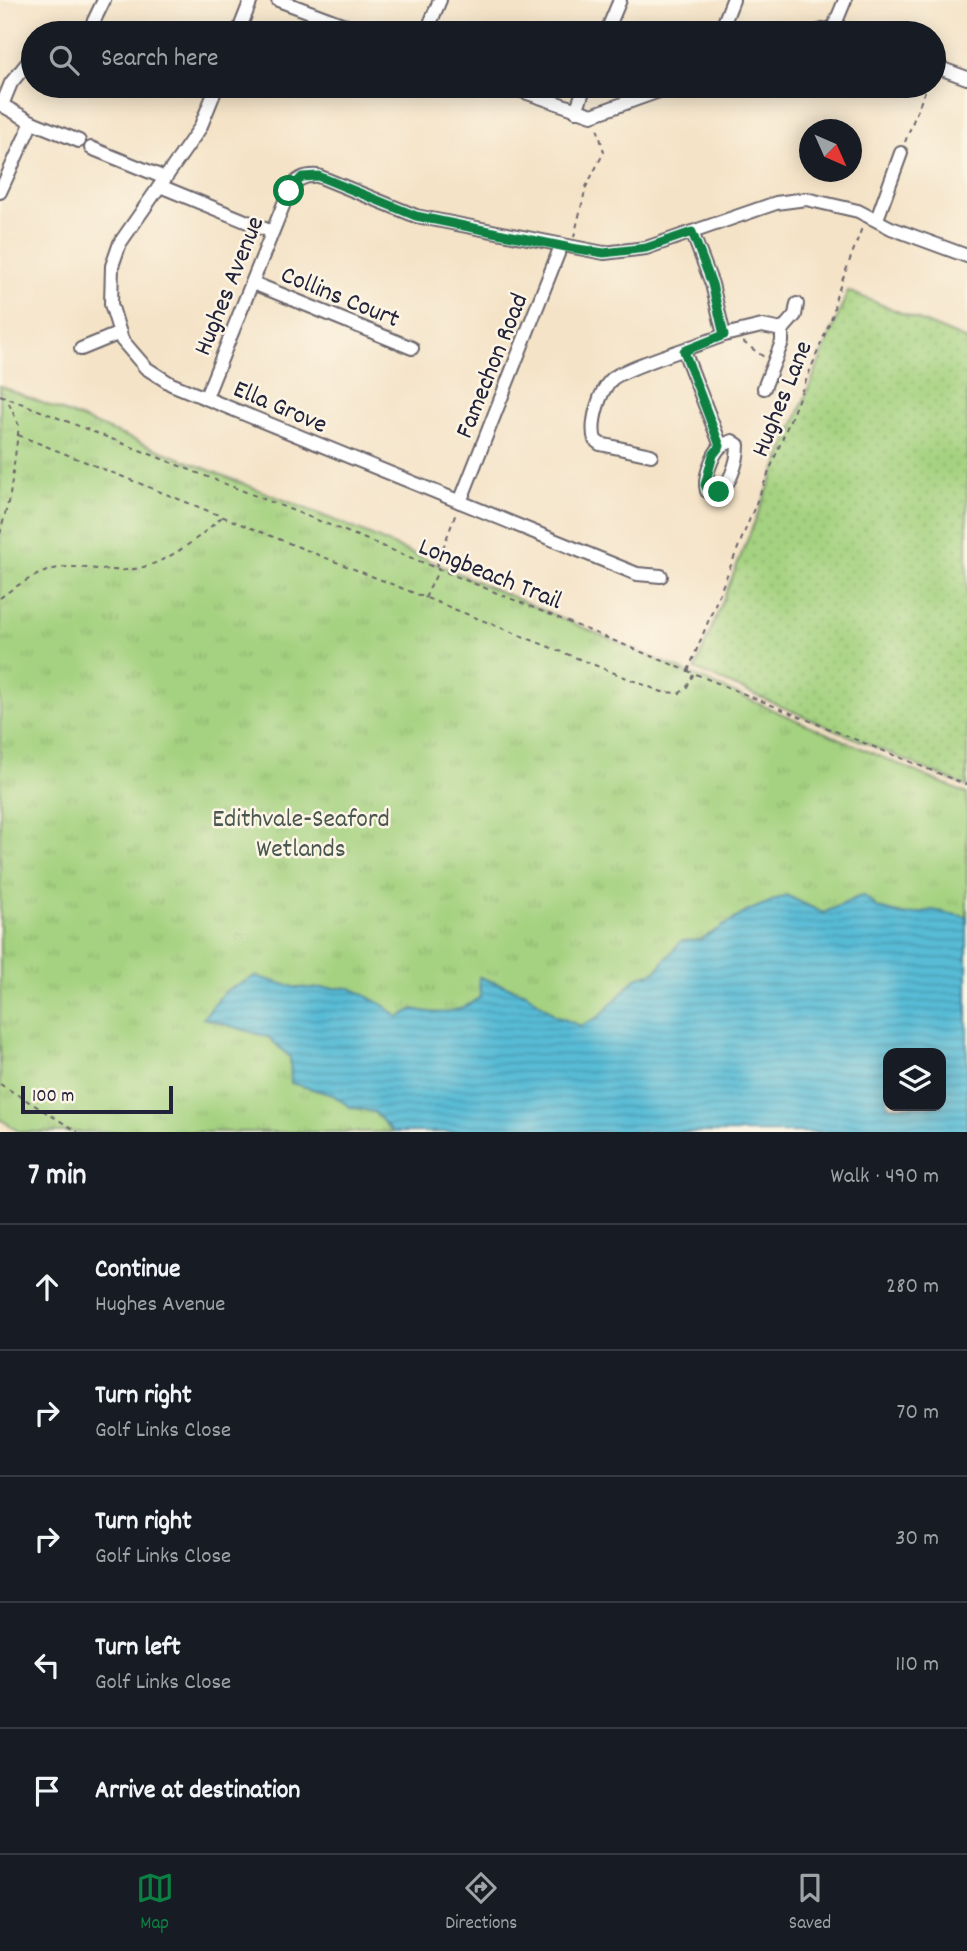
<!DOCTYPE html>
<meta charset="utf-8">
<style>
body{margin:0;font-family:Dekko,sans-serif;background:#242831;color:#f1f3f6}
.controls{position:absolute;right:21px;bottom:21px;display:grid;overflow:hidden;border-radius:14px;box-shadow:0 4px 18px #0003}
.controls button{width:63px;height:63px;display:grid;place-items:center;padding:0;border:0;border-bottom:2px solid #363941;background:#171b24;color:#f1f3f6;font:35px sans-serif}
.compass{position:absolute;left:799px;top:119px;width:63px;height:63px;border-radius:50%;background:#171b24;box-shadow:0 4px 18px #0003;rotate:135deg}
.scale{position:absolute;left:21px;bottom:18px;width:152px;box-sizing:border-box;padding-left:7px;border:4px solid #22223b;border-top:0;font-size:19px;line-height:24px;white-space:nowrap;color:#22223b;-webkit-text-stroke:5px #fcf5e5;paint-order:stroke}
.stop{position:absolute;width:21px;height:21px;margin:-16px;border:5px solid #0b8043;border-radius:50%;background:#fff}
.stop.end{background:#0b8043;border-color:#fff;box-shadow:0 2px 7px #0008}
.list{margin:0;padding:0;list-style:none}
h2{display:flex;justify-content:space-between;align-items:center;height:91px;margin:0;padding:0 28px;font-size:30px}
h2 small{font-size:23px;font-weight:400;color:#9ea1a6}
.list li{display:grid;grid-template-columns:46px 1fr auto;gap:21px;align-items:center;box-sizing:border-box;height:126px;padding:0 28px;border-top:2px solid #363941}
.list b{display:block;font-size:26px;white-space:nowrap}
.list p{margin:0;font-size:23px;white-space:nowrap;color:#9ea1a6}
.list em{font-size:23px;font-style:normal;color:#9ea1a6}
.icon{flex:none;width:38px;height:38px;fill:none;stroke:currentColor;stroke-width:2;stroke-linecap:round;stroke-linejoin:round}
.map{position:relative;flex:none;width:967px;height:1132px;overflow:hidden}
.search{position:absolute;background:#171b24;box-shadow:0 4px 18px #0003;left:21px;right:21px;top:21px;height:77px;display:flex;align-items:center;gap:18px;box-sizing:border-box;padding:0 24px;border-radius:38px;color:#9ea1a6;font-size:26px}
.sheet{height:721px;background:#171b24}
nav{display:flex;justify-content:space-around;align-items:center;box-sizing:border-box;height:98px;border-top:2px solid #363941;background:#171b24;font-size:19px;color:#9ea1a6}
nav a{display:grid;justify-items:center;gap:4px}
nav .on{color:#0b8043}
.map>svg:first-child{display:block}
</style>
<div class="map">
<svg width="967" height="1132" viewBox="0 0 967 1132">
<defs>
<pattern id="grass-dots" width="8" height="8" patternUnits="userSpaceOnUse" patternTransform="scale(1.75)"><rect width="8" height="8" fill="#a5d280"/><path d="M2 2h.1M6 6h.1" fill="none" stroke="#8eb470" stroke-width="1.8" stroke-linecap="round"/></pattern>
<pattern id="park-tufts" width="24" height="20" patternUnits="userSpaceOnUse" patternTransform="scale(1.75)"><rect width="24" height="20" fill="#a5d280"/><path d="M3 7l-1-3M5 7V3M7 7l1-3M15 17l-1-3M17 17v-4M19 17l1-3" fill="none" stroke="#8eb470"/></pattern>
<pattern id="water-rules" width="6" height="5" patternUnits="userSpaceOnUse" patternTransform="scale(1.75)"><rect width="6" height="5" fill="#58bcd6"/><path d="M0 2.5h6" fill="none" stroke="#4898af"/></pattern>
</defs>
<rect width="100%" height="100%" fill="#fcf5e5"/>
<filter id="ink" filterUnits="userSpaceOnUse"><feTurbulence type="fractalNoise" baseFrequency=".0143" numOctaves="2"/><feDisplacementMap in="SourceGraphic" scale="14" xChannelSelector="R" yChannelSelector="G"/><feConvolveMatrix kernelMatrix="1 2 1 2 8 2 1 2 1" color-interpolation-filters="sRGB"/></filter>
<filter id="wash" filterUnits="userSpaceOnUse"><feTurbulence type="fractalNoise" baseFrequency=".00686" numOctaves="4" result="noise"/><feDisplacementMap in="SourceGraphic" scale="28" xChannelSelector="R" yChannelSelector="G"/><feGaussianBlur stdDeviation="1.57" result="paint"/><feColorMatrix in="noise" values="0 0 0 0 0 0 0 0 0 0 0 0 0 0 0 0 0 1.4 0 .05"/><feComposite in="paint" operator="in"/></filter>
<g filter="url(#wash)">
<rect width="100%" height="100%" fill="#f4e3c7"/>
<path fill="url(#grass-dots)" stroke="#647a5e" stroke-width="2" d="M848,291L967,340V787L695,669Z"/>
<path fill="url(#park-tufts)" stroke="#647a5e" stroke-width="2" fill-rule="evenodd" d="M0,386L349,526L967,794V1132H20L0,1119ZM888,1053H941V1106H888Z"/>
<path fill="url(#water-rules)" stroke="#3d6f88" stroke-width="2" fill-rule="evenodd" d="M786,895L823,913L863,895L878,908L906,915L933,910L967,917V1132H393L374,1112L350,1107L333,1095L291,1083L290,1057L268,1037L203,1018L225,991L255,976L297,988H351L382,1004L399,1017L414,1009C439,1016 459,1013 480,997L479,977L526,993L556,1016L581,1026L599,1017L636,978L655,972L681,941L700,940L748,911ZM888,1053H941V1106H888Z"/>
</g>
<g filter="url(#ink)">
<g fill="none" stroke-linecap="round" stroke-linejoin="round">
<defs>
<g id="minor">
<path d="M278,0L366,33"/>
<path d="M833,29L845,0"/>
<path d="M88,33L104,0"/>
<path d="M238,33L251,0"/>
<path d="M426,33L440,0"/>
<path d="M606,33L620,0"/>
<path d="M720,33L733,0"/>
<path d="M811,33L827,29L844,33"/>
<path d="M934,66L967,78"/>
<path d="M217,86L200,128L120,243L112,266L111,304L122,340L146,368L171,384L637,574L661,576"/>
<path d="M507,86L592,115L673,86"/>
<path d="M0,104L32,122L79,141"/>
<path d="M2,105L11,83L33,56"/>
<path d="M576,111L585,86"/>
<path d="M91,148L165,178"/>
<path d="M160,186L272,232"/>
<path d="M0,192L32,122"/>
<path d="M877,219L901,153"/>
<path d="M253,283L412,348"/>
<path d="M782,330L795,315L797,304"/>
<path d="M724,335L762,326L782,330V342L764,388"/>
<path d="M81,349L120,333"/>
<path d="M684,351L721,446L732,441L738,445C738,460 730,491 713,493L707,491C703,479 712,455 721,446"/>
<path d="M206,397L289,191C296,179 304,175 318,176L416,216L604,253L646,248L776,203L806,199L858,211L891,228L967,256"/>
<path d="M651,455L600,444L595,440C590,424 599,391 612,379C627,366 701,345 724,335L712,284L692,232"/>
<path d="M460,502L561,246"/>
</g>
</defs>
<use href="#minor" stroke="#6c666c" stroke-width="16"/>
<g stroke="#6c666c" stroke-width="2" stroke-dasharray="5 5" stroke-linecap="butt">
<path d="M905,142L927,86"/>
<path d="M574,237L586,187L604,152L597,127"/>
<path d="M743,342L764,357"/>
<path d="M0,395L365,539L967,785"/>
<path d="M18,435L662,692L680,693L687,687L693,675"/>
<path d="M0,534L10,495L19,426L7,399"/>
<path d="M436,567L456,513"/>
<path d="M0,598C18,584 44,568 67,567C87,567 107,571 126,570C164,567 196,540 223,516"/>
<path d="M425,598L439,569"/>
<path d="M688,671L833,314L836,297L863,225"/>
<path d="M0,1084L78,1132"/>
</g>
<use href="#minor" stroke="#fff" stroke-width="12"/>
</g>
</g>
<g fill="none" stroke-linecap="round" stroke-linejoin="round" filter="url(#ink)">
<path stroke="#0b8043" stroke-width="9" d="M289,191L302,177L318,176L416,216L571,248L604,253L646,248L692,232L712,284L724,335L684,351L720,446L713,455L705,485L709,492H719"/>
</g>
<g text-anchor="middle" stroke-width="5" stroke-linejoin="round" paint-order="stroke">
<g font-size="26" fill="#22223b" stroke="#fcf5e5">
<text transform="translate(227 285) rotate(-68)" y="9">Hughes Avenue</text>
<text transform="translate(341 295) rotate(22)" y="9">Collins Court</text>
<text transform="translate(490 365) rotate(-68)" y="9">Famechon Road</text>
<text transform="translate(780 398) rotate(-68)" y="9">Hughes Lane</text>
<text transform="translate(281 405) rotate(23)" y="9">Ella Grove</text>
<text transform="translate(491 572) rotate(22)" y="9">Longbeach Trail</text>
</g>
<g font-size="26" fill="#495750" stroke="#fcf5e5">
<text x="301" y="826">Edithvale-Seaford<tspan x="301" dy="30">Wetlands</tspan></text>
</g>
</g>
</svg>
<div class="controls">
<button><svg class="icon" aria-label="layers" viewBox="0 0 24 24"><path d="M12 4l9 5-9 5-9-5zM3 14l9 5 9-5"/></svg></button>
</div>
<svg class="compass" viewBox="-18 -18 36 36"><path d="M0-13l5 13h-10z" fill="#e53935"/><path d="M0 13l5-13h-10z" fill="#9ea1a6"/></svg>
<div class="scale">100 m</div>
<div class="stop" style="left:289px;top:191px"></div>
<div class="stop end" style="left:719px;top:492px"></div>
<div class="search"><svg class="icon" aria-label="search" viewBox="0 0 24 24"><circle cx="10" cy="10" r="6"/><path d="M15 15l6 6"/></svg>Search here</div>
</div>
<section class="sheet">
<h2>7 min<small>Walk · 490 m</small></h2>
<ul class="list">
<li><svg class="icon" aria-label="ahead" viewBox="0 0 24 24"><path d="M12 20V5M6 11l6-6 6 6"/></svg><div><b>Continue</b><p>Hughes Avenue</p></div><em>280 m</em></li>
<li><svg class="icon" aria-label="right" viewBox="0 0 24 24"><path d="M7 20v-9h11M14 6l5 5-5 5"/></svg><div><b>Turn right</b><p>Golf Links Close</p></div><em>70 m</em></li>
<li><svg class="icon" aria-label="right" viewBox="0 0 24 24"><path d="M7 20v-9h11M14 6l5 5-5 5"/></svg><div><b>Turn right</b><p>Golf Links Close</p></div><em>30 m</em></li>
<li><svg class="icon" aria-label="left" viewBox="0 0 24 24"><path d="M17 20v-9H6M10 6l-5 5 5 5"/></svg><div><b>Turn left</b><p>Golf Links Close</p></div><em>110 m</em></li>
<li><svg class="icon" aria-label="arrive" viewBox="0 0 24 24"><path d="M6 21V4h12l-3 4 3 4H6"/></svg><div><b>Arrive at destination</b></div></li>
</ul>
</section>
<nav>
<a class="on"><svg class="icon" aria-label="map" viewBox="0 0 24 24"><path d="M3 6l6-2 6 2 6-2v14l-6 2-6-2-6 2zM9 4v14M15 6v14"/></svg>Map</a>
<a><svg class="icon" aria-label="directions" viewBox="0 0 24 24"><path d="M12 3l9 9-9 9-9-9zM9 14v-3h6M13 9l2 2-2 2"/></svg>Directions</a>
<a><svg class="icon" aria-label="saved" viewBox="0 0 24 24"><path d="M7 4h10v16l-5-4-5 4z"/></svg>Saved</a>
</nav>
